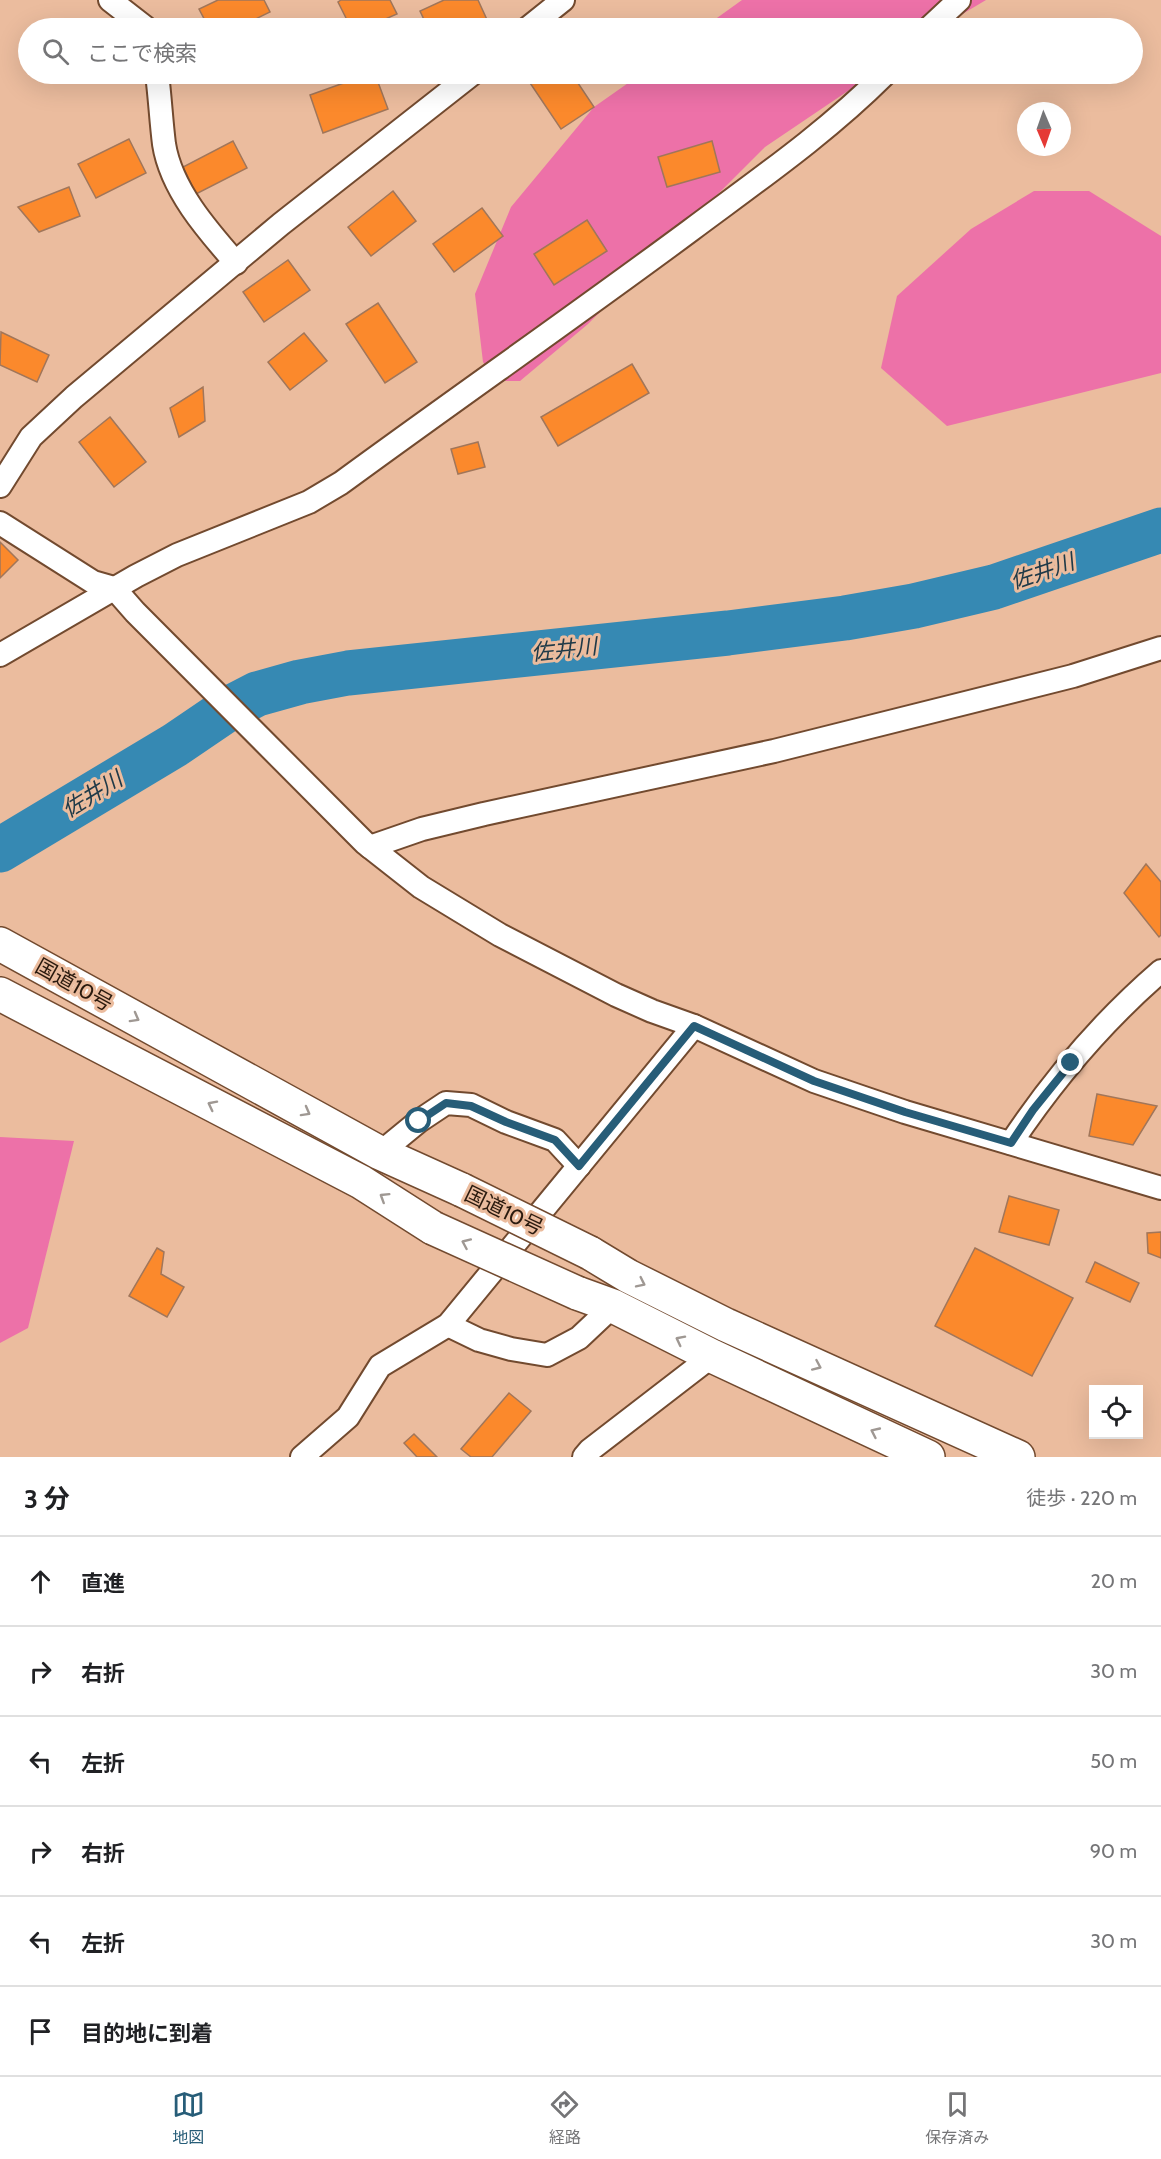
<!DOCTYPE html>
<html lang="ja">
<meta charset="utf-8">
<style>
body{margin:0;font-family:Cabin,"Noto Sans JP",sans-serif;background:#f2f2f2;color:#202124}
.controls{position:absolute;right:18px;bottom:18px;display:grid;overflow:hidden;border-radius:0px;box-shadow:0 6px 24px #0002}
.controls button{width:54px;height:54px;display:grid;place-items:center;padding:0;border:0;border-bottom:2px solid #e0e0e0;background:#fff;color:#202124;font:30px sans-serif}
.compass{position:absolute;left:1017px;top:102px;width:54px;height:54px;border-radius:50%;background:#fff;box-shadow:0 6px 24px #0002;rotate:178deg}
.stop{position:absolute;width:18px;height:18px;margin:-14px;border:4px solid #275d78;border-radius:50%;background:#fff}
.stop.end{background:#275d78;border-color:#fff;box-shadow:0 2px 6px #0008}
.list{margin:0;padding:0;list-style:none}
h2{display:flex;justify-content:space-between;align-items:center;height:78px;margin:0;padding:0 24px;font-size:26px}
h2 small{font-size:20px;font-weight:400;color:#757577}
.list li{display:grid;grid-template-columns:39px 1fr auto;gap:18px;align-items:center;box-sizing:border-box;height:90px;padding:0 24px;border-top:2px solid #e0e0e0}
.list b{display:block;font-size:22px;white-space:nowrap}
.list em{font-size:20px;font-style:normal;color:#757577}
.icon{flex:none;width:33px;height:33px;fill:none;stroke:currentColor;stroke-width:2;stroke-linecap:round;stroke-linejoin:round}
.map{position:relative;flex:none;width:1161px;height:1457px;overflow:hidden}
.search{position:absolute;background:#fff;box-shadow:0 6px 24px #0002;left:18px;right:18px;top:18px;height:66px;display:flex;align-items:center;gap:15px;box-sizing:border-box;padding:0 21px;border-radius:33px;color:#757577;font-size:22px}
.sheet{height:618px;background:#fff}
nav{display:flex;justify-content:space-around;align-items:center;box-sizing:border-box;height:84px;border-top:2px solid #e0e0e0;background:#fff;font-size:16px;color:#757577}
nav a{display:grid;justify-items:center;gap:3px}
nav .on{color:#275d78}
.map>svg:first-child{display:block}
</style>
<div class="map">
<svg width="1161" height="1457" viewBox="0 0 1161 1457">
<rect width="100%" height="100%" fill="#ebbc9e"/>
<g fill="#ed71a8">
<path d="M742,0H986L939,28H703Z"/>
<path d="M641,74H873L765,147L588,324L520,381H495L483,362L475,294L511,207L594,107Z"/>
<path d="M1034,191H1089L1161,236V373L947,426L881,368L897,296L971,229Z"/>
<path d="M0,1137L74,1141L28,1328L0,1343Z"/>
</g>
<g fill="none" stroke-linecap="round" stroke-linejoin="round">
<path stroke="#3689b3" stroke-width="45" d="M0,850L175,745L228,709L257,694L300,682L348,673L728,633L845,618L914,606L994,587L1161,530"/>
</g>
<g fill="#fb892c" stroke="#a1765a" stroke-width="1.5">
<path d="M218,0H264L270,12L237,28H209L199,9Z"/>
<path d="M341,0H390L397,14L365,28H351L338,2Z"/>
<path d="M444,0H478L488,22L475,28H428L420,11Z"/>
<path d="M596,21L604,28H588Z"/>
<path d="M369,74H375L388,109L323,133L310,95Z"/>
<path d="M524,74H572L594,107L561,129Z"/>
<path d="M603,74H637L612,83Z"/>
<path d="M129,139L146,173L96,198L78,164Z"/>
<path d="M233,141L247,168L196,194L183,167Z"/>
<path d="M712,141L720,172L667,187L658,157Z"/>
<path d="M69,187L80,216L39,232L18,207Z"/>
<path d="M393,191L416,221L371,256L348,227Z"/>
<path d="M482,208L503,236L454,272L433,244Z"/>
<path d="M587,220L607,251L554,285L534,254Z"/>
<path d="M288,260L310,290L264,322L243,292Z"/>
<path d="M378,303L417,362L385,383L346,324Z"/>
<path d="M1,332L49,355L37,382L0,365Z"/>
<path d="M304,333L327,361L290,390L268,362Z"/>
<path d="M632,364L649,393L558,446L541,417Z"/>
<path d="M203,387L205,421L179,437L170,408Z"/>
<path d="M110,417L146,462L114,487L79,442Z"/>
<path d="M478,442L485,467L458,474L451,449Z"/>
<path d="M0,542L18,560L0,578Z"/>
<path d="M1146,864L1161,882V935L1159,937L1124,893Z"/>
<path d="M1097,1094L1157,1106L1133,1145L1089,1136Z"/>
<path d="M1009,1196L1059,1210L1049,1245L999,1232Z"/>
<path d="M1161,1232V1258L1148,1253L1147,1233Z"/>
<path d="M157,1248L164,1252L161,1274L184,1287L167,1317L129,1296Z"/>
<path d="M975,1248L1073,1298L1032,1376L935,1326Z"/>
<path d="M1095,1262L1139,1283L1130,1302L1086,1282Z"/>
<path d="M509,1393L531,1411L492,1457H471L461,1449Z"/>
<path d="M414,1434L437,1457H417L404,1443Z"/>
</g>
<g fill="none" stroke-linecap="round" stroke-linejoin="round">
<defs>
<g id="street">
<path d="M110,0L146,28"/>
<path d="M528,28L563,0"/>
<path d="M929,28L959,0"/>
<path d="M157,74C160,97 161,120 164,144C171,189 207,230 236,263"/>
<path d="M0,486L31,437L74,397L281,224L472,74"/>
<path d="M0,523L93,582L114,588L135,612L365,843L421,887L500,935L616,995L652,1011L694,1026L814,1081L905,1112L1161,1188"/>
<path d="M0,655L136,576L177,555L309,502L341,483C457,398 575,316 691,230C758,180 826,133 885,74"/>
<path d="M370,847L422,829L484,814L774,751L1073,676L1161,648"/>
<path d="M1011,1143C1053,1080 1103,1021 1161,971"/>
<path d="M380,1153L419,1121L446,1103L471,1105L506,1122L555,1140L579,1166"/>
<path d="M448,1325L479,1340L511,1349L547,1355L579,1338L613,1306"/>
<path d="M302,1457L348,1417L380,1366L448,1325L694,1026"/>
<path d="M584,1457L590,1450L712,1356"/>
</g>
<g id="highway">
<path d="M0,944L380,1153L462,1190"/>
<path d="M0,994L361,1182L433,1228"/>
<path d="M590,1253L628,1276L726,1325L1018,1457"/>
<path d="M577,1293L613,1306L712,1356L928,1457"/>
</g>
</defs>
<use href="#street" stroke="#724a2f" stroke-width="26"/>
<use href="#highway" stroke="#724a2f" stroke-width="36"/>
<use href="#street" stroke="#fff" stroke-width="22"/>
<use href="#highway" stroke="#fff" stroke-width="33"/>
<defs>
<g id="highway-bridge">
<path d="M462,1190L590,1253"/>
<path d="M433,1228L577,1293"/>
</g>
</defs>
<use href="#highway-bridge" stroke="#724a2f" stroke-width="36" stroke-linecap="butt"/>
<use href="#highway-bridge" stroke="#fff" stroke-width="33"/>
</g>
<defs><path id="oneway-chevron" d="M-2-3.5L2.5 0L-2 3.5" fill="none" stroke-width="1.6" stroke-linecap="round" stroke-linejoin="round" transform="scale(1.5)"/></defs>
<g stroke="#9f9893">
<use href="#oneway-chevron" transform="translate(135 1018) rotate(29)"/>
<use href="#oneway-chevron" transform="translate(212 1105) rotate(-153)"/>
<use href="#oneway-chevron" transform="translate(306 1112) rotate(29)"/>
<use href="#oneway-chevron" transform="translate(384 1197) rotate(-148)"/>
<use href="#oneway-chevron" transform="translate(466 1243) rotate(-156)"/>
<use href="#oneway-chevron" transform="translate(641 1283) rotate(26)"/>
<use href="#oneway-chevron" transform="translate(680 1340) rotate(-153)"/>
<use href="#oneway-chevron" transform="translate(817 1366) rotate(24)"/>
<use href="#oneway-chevron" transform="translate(875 1432) rotate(-155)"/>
</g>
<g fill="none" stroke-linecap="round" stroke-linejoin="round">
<path stroke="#275d78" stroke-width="8" d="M419,1121L446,1103L471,1106L506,1122L555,1140L579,1166L694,1026L814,1081L905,1112L1011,1143L1033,1110L1071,1063"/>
</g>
<g text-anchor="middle" stroke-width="6" stroke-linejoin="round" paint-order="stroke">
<g font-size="21" fill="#2a1a0e" stroke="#ebbc9e">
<text transform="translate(74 985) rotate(29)" y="7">国道10号</text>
<text transform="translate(504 1211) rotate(26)" y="7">国道10号</text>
</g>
<g font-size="22" font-style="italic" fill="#203a48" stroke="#ebbc9e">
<text transform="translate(1042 571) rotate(-19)" y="8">佐井川</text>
<text transform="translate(564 649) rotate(-6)" y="8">佐井川</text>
<text transform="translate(92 794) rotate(-32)" y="8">佐井川</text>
</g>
</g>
</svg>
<div class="controls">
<button><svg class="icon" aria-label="locate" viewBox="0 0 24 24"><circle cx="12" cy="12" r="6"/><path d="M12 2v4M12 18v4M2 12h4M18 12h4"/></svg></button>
</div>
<svg class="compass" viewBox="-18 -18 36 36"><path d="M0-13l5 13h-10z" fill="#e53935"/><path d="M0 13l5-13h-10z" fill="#757577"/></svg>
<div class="stop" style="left:419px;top:1121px"></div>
<div class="stop end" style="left:1071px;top:1063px"></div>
<div class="search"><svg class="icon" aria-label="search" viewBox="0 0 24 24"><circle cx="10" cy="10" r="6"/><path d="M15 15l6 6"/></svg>ここで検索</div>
</div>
<section class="sheet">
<h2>3 分<small>徒歩 · 220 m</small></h2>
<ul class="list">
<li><svg class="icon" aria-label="ahead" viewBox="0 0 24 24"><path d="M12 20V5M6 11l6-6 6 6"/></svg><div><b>直進</b></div><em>20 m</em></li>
<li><svg class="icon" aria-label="right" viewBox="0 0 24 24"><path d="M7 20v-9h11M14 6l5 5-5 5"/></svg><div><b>右折</b></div><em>30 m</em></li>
<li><svg class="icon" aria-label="left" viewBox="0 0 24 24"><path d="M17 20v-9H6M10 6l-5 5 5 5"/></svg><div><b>左折</b></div><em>50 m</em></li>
<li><svg class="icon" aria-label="right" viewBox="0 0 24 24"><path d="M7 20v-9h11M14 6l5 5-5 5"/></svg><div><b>右折</b></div><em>90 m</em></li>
<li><svg class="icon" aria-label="left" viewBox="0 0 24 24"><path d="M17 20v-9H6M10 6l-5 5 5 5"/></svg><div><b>左折</b></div><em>30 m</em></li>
<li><svg class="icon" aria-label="arrive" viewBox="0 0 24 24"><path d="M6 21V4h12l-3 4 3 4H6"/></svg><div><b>目的地に到着</b></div></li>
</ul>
</section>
<nav>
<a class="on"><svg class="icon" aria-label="map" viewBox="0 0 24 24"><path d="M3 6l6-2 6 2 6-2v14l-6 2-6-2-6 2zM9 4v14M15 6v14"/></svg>地図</a>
<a><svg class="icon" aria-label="directions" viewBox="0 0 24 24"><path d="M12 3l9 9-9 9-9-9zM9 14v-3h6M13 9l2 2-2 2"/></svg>経路</a>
<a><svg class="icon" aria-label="saved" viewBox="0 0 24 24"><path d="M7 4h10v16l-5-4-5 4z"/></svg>保存済み</a>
</nav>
